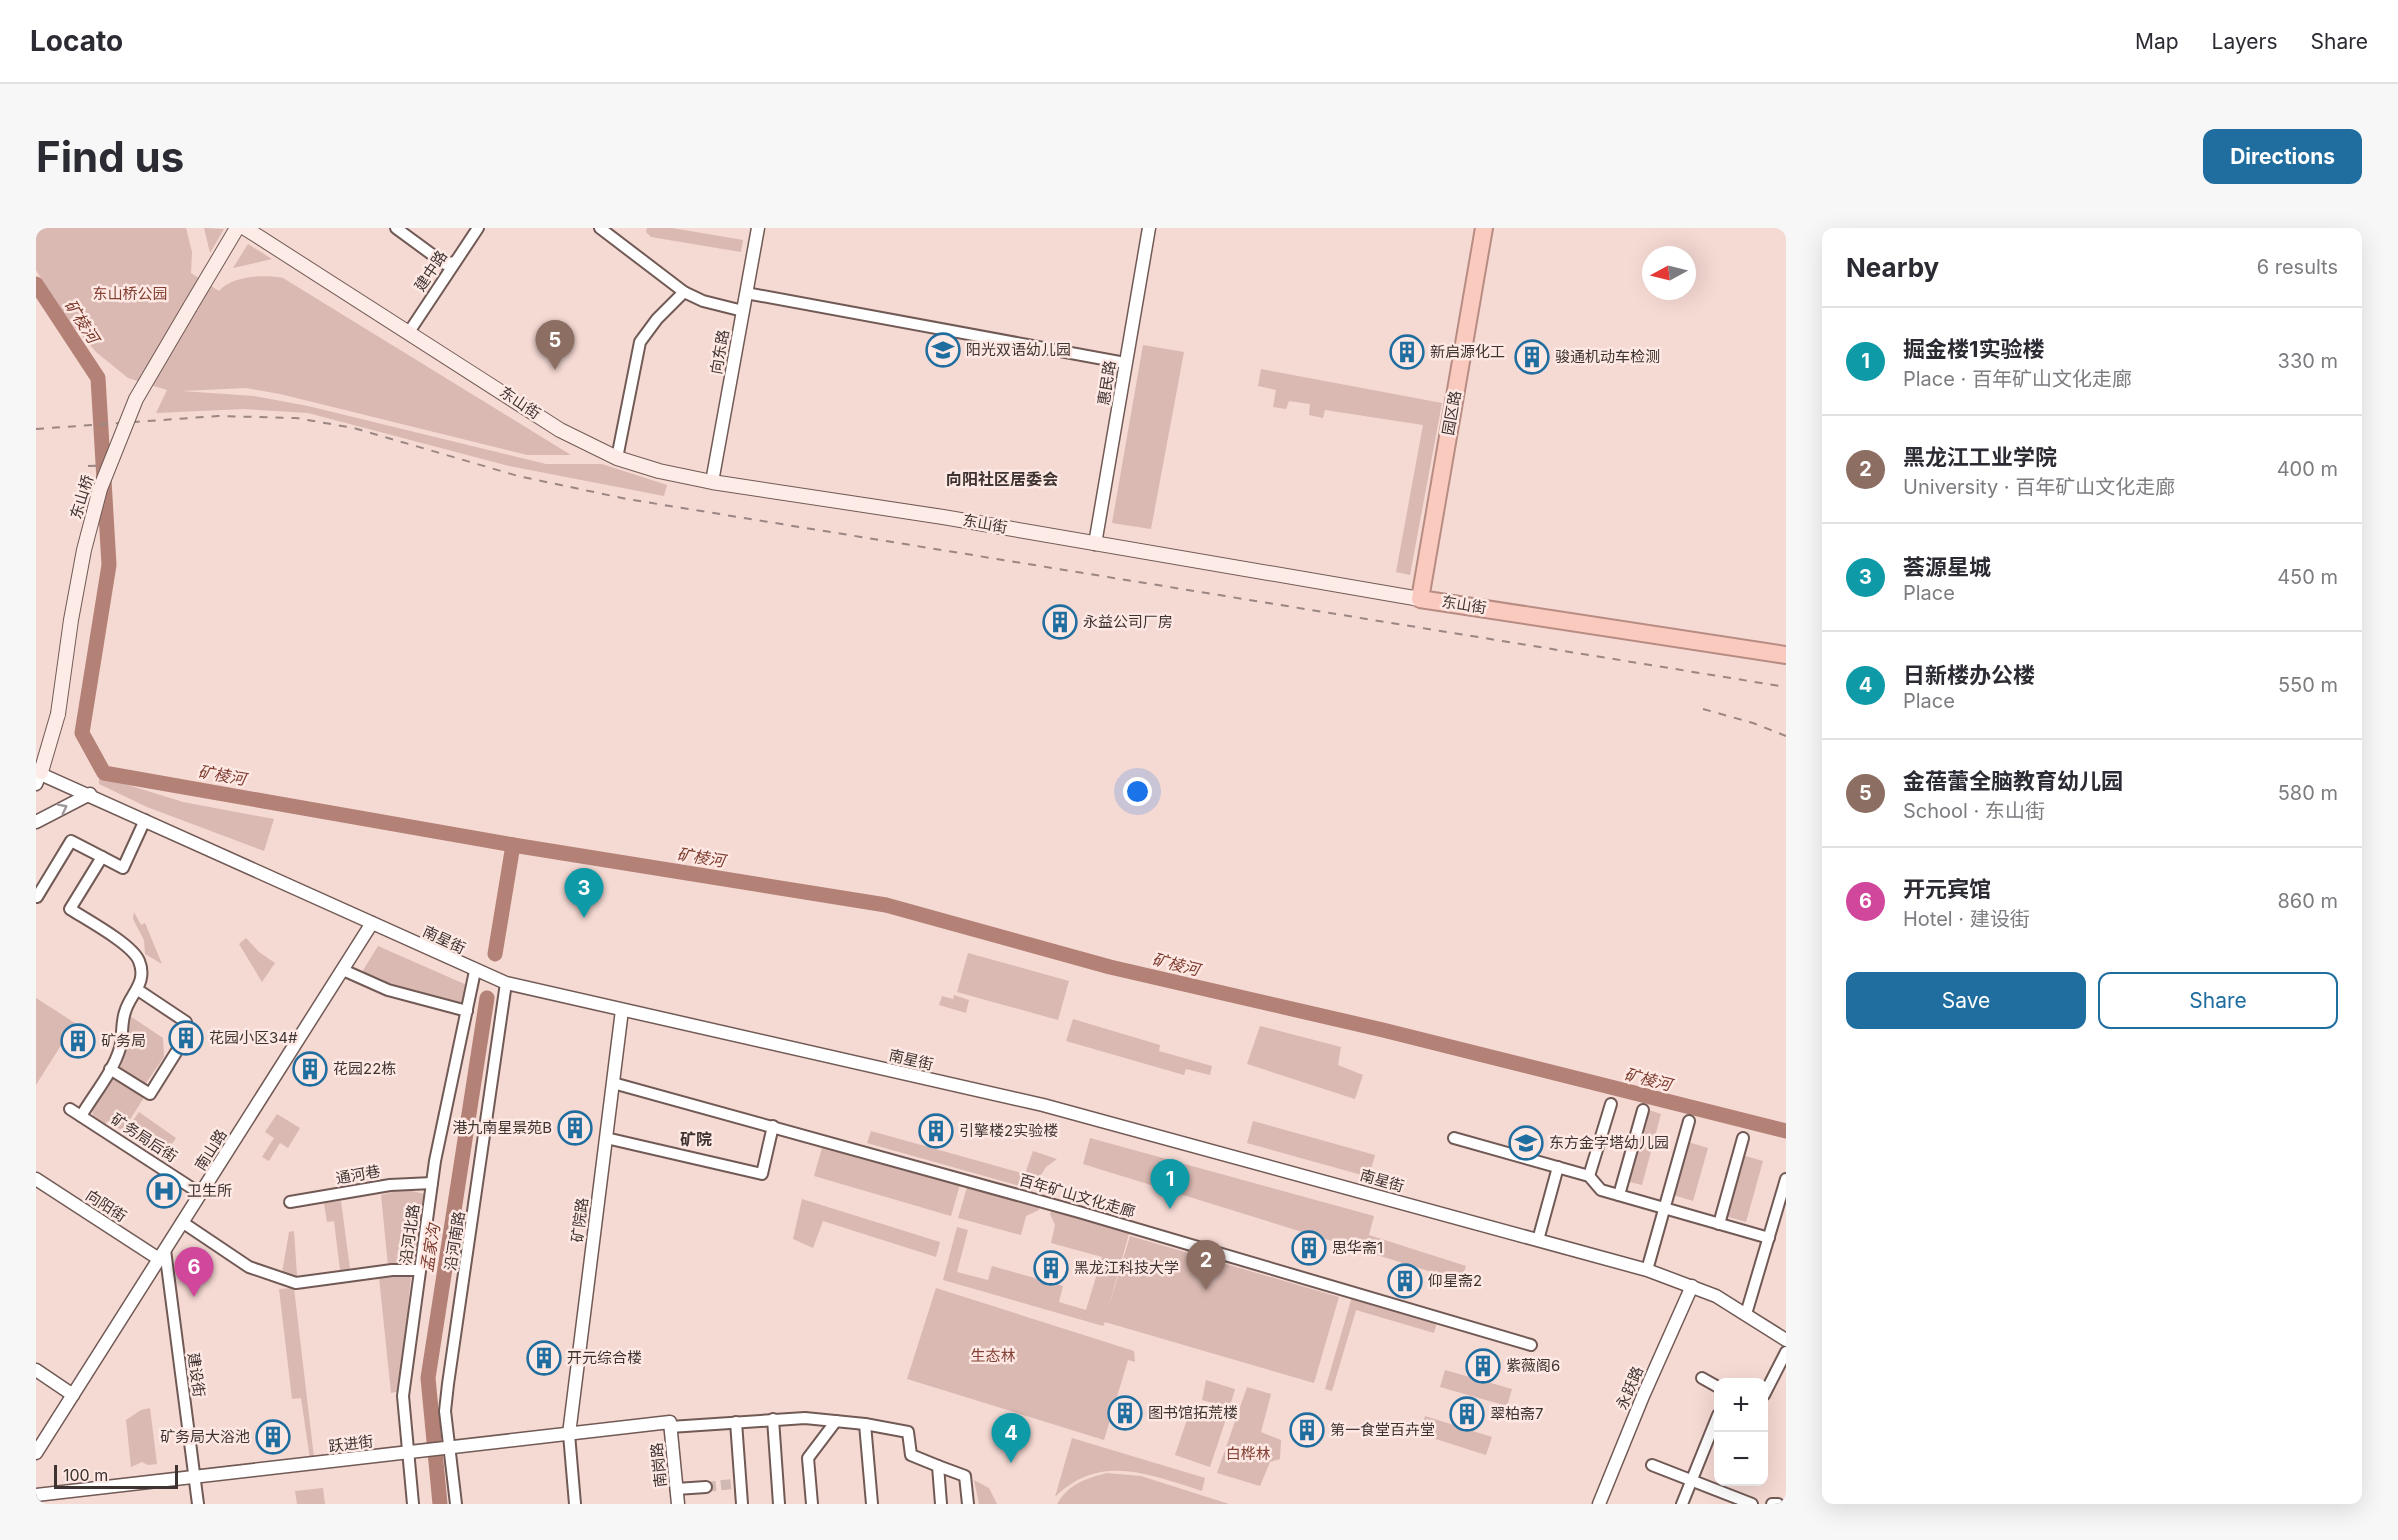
<!DOCTYPE html>
<meta charset="utf-8">
<style>
body{margin:0;font-family:Inter,"Noto Sans SC",sans-serif;background:#f7f7f7;color:#2b2b33}
.controls{position:absolute;right:18px;bottom:18px;display:grid;overflow:hidden;border-radius:12px;box-shadow:0 6px 24px #0002}
.controls button{width:54px;height:54px;display:grid;place-items:center;padding:0;border:0;border-bottom:2px solid #e1e1e2;background:#fff;color:#2b2b33;font:30px sans-serif}
.compass{position:absolute;left:1606px;top:18px;width:54px;height:54px;border-radius:50%;background:#fff;box-shadow:0 6px 24px #0002;rotate:263deg}
.scale{position:absolute;left:18px;bottom:15px;width:124px;box-sizing:border-box;padding-left:6px;border:3px solid #3d3331;border-top:0;font-size:16px;line-height:21px;white-space:nowrap;color:#3d3331;-webkit-text-stroke:4px #fee8e3;paint-order:stroke}
.you{position:absolute;left:1102px;top:564px;width:21px;height:21px;margin:-15px;border:4px solid #fff;border-radius:50%;background:#1a73e8;box-shadow:0 0 0 9px #1a73e833}
.badge{display:grid;place-items:center;width:39px;height:39px;border-radius:50%;background:#206ea0;color:#fff;font-size:20px;font-weight:700}
.pin{position:absolute;translate:-50% -50px;filter:drop-shadow(0 2px 3px #0008)}
.pin::after{content:'';position:absolute;top:32px;width:21px;height:18px;background:inherit;clip-path:polygon(0 0,100% 0,50% 100%)}
.list{margin:0;padding:0;list-style:none}
h2{display:flex;justify-content:space-between;align-items:center;height:78px;margin:0;padding:0 24px;font-size:26px}
h2 small{font-size:20px;font-weight:400;color:#7c7c81}
.list li{display:grid;grid-template-columns:39px 1fr auto;gap:18px;align-items:center;box-sizing:border-box;height:108px;padding:0 24px;border-top:2px solid #e1e1e2}
.list b{display:block;font-size:22px;white-space:nowrap}
.list p{margin:0;font-size:20px;white-space:nowrap;color:#7c7c81}
.list em{font-size:20px;font-style:normal;color:#7c7c81}
.actions{display:flex;gap:12px;padding:18px 24px}
.actions a{flex:1;padding:14px 0;border:2px solid #206ea0;border-radius:12px;text-align:center;font-size:21px;color:#206ea0}
.actions .main{background:#206ea0;color:#fff}
.map{position:relative;flex:none;width:1750px;height:1276px;overflow:hidden;border-radius:12px}
header{display:flex;align-items:center;gap:36px;box-sizing:border-box;height:84px;padding:0 30px;background:#fff;border-bottom:2px solid #e1e1e2}
header strong{font-size:28px}
nav{display:flex;gap:33px;margin-inline-start:auto;font-size:21px}
.intro{display:flex;align-items:center;justify-content:space-between;box-sizing:border-box;height:144px;padding:0 36px}
h1{margin:0;font-size:42px}
.button{padding:15px 27px;border-radius:12px;background:#206ea0;color:#fff;font-size:21px;font-weight:700}
main{display:flex;gap:36px;padding:0 36px}
aside{flex:1;background:#fff;border-radius:12px;box-shadow:0 6px 24px #0002}
.map>svg:first-child{display:block}
</style>
<header>
<strong>Locato</strong>
<nav><a>Map</a><a>Layers</a><a>Share</a></nav>
</header>
<div class="intro"><h1>Find us</h1><a class="button">Directions</a></div>
<main>
<div class="map">
<svg width="1750" height="1276" viewBox="0 0 1750 1276">
<rect width="100%" height="100%" fill="#f5d9d3"/>
<g fill="#dab9b2">
<path d="M0,0H150L156,24L155,45L183,63C196,48 228,46 247,50L535,227H491L244,166L210,160L146,163L218,168L272,178L510,236H566L631,257L628,268L473,238L272,185L208,181L120,185L131,162L92,150L60,124L27,86L0,42Z"/>
<path d="M168,0L188,1L174,25Z"/>
<path d="M611,0H636L707,12L705,24L615,9L610,4Z"/>
<path d="M212,16L236,31L197,40Z"/>
<path d="M1107,117L1148,124L1115,301L1076,295Z"/>
<path d="M1225,141L1406,175L1374,347L1360,344L1387,197L1289,182L1287,190L1273,187L1274,176L1253,173L1250,181L1237,179L1240,162L1222,158Z"/>
<path d="M63,548L147,574L238,591L228,623L111,579L63,556Z"/>
<path d="M98,684L105,697L109,695L126,736L109,726L108,712L97,691Z"/>
<path d="M210,710L223,724L239,735L226,754L203,716Z"/>
<path d="M342,718L433,758L428,781L323,749Z"/>
<path d="M932,725L1033,753L1022,792L921,764Z"/>
<path d="M918,767L933,772L930,785L903,777L906,768L917,771Z"/>
<path d="M0,770L39,795L0,857Z"/>
<path d="M91,786L127,810L128,829L110,855H103L83,843L93,813Z"/>
<path d="M1037,791L1124,817L1123,823L1176,838L1174,847L1150,841L1148,847L1030,813Z"/>
<path d="M1224,798L1305,819L1302,837L1327,847L1319,871L1211,836Z"/>
<path d="M72,848L80,849L109,868L93,893L96,894L103,884L140,910L126,930L72,893L69,896L57,888L55,876Z"/>
<path d="M1610,881L1625,886L1606,957L1590,953Z"/>
<path d="M241,886L264,900L252,920L244,915L233,933L226,929L238,910L229,904Z"/>
<path d="M1217,893L1339,927L1333,949L1211,915Z"/>
<path d="M835,903L989,946L997,923L1021,931L1010,939L998,958L987,959L831,915Z"/>
<path d="M1054,910L1338,988L1333,1007L1430,1038L1425,1053L1047,936Z"/>
<path d="M788,913L925,953L915,988L778,948Z"/>
<path d="M1652,914L1672,920L1657,973L1637,967Z"/>
<path d="M1706,927L1727,933L1710,994L1689,988Z"/>
<path d="M932,956L1004,976L1003,982L990,988L985,1007L922,990Z"/>
<path d="M368,961L388,966L376,1035L352,1038L345,967Z"/>
<path d="M766,971L904,1014L900,1029L787,993L777,1020L757,1011Z"/>
<path d="M305,973L314,1041L304,1042L298,993L291,994L288,975Z"/>
<path d="M1016,980L1094,1002L1072,1081L1094,1008L1303,1069L1278,1155L1069,1094L1067,1098L907,1052L921,999L932,1002L921,1044L952,1052L956,1038L1027,1058L1023,1074L1050,1082L1066,1029L1015,1015L1019,997L1014,986Z"/>
<path d="M258,1003L261,1047L246,1045L253,1004Z"/>
<path d="M375,1048L364,1163L355,1165L343,1049Z"/>
<path d="M258,1060L278,1230L274,1231L265,1170L256,1171L243,1061Z"/>
<path d="M900,1060L1098,1123L1099,1134L1092,1132L1068,1212L871,1151Z"/>
<path d="M1316,1069L1401,1094L1398,1105L1320,1082L1296,1163L1289,1161Z"/>
<path d="M1409,1142L1476,1161L1471,1178L1404,1159Z"/>
<path d="M1170,1152L1199,1161L1192,1185L1182,1182L1180,1176L1166,1172Z"/>
<path d="M1211,1159L1235,1166L1225,1204L1245,1212L1244,1231L1234,1234L1224,1258L1181,1245Z"/>
<path d="M114,1180L121,1236L112,1237L106,1234L95,1239L90,1192L105,1182Z"/>
<path d="M1154,1183L1190,1191L1174,1239L1139,1227Z"/>
<path d="M1389,1188L1456,1209L1450,1227L1384,1206Z"/>
<path d="M1036,1210L1169,1250L1166,1263C1112,1246 1064,1225 1019,1269Z"/>
<path d="M1071,1245L1105,1248L1193,1276H1021C1032,1256 1051,1250 1071,1245Z"/>
<path d="M938,1252L953,1260L961,1276H943Z"/>
<path d="M287,1260L289,1276H261L259,1263Z"/>
</g>
<g fill="none" stroke-linecap="round" stroke-linejoin="round">
<g stroke="#b38176" stroke-width="15">
<path d="M0,56L62,150L73,337L46,505L68,545L477,617L850,677L1074,739L1347,802L1750,903"/>
<path d="M459,726L477,617"/>
<path d="M404,1276L392,1150L451,770"/>
</g>
<path stroke="#d0b8b3" stroke-width="10" stroke-dasharray="10 5" stroke-linecap="butt" d="M670,1259L705,1255"/>
<defs>
<g id="minor">
<path d="M360,0L409,36L419,34"/>
<path d="M564,0L648,64L667,73L707,83"/>
<path d="M710,65L1089,135"/>
<path d="M373,104L442,0"/>
<path d="M581,230L604,114L621,91L648,64"/>
<path d="M1,669L35,613L66,629"/>
<path d="M307,742L352,762L431,783"/>
<path d="M102,762L150,794"/>
<path d="M74,841L114,866L144,818"/>
<path d="M577,855L1043,984L1495,1117"/>
<path d="M34,881L165,966"/>
<path d="M45,888C58,866 77,844 84,820C87,809 85,795 89,784C94,766 112,755 103,733C96,716 51,692 34,681L66,629L87,640L109,592"/>
<path d="M570,910L726,946L737,898"/>
<path d="M1418,910L1553,948L1565,962L1733,1010"/>
<path d="M1553,948L1575,876"/>
<path d="M1583,967L1607,882"/>
<path d="M254,974L354,957L396,955"/>
<path d="M146,994L213,1039L260,1055L356,1042H384"/>
<path d="M1683,996L1707,910"/>
<path d="M1502,1012L1522,939"/>
<path d="M129,1022L162,1276"/>
<path d="M1611,1042L1653,893"/>
<path d="M1710,1086L1750,951"/>
<path d="M1666,1150L1682,1159"/>
<path d="M1728,1167L1750,1124"/>
<path d="M737,1191L743,1276"/>
<path d="M700,1194L706,1276"/>
<path d="M829,1196L836,1276"/>
<path d="M634,1199L769,1190L829,1196L872,1204L875,1227L902,1238L905,1276"/>
<path d="M533,1206L539,1276"/>
<path d="M1616,1237L1716,1276"/>
<path d="M902,1238L929,1248L932,1276"/>
<path d="M640,1261L670,1259"/>
<path d="M377,1276L367,1168L399,933L439,743"/>
<path d="M420,1276L409,1183L412,1156L470,755"/>
<path d="M776,1276L772,1230L800,1193"/>
<path d="M1646,1276L1682,1187"/>
<path d="M1736,1276H1742"/>
</g>
<g id="tertiary">
<path d="M676,254L722,0"/>
<path d="M1059,316L1113,0"/>
<path d="M0,544L470,755L1007,877L1611,1042L1680,1068L1750,1112"/>
<path d="M0,556L5,544"/>
<path d="M0,594L54,566"/>
<path d="M0,951L123,1031"/>
<path d="M0,1142L37,1167"/>
<path d="M533,1206L586,782"/>
<path d="M0,1225L336,695"/>
<path d="M0,1267L634,1194L642,1276"/>
<path d="M1563,1276L1607,1168L1656,1058"/>
</g>
<g id="secondary">
<path d="M209,0L524,202L581,230L623,243L676,254L907,289L1384,371"/>
<path d="M154,79L201,0"/>
<path d="M5,544L22,486"/>
</g>
<path id="trunk" d="M1448,0L1384,371L1750,427"/>
</defs>
<use href="#minor" stroke="#715a55" stroke-width="14"/>
<use href="#tertiary" stroke="#715a55" stroke-width="15"/>
<use href="#secondary" stroke="#715a55" stroke-width="16"/>
<use href="#trunk" stroke="#b78c83" stroke-width="20"/>
<use href="#minor" stroke="#fff" stroke-width="10"/>
<use href="#tertiary" stroke="#fff" stroke-width="12"/>
<use href="#secondary" stroke="#fdebe7" stroke-width="14"/>
<use href="#trunk" stroke="#facabf" stroke-width="16"/>
<g stroke="#9a8783" stroke-width="2" stroke-dasharray="8 8" stroke-linecap="butt">
<path d="M0,201L182,188L260,190L318,200L482,248L591,271L1750,459"/>
<path d="M52,238L83,237"/>
<path d="M1667,481L1717,495L1750,508"/>
</g>
<defs>
<path id="secondary-bridge" d="M22,486L35,392L48,322L64,261L100,171L154,79"/>
</defs>
<use href="#secondary-bridge" stroke="#715a55" stroke-width="16" stroke-linecap="butt"/>
<use href="#secondary-bridge" stroke="#fdebe7" stroke-width="14"/>
</g>
<defs><path id="oneway-chevron" d="M-2-3.5L2.5 0L-2 3.5" fill="none" stroke-width="1.6" stroke-linecap="round" stroke-linejoin="round" transform="scale(1.5)"/></defs>
<use stroke="#9e9998" href="#oneway-chevron" transform="translate(27 580) rotate(-27)"/>
<defs>
<symbol id="school-ring" viewBox="-11 -11 22 22"><circle r="9.5" fill="#fee8e3" stroke="#206ea0" stroke-width="1.5"/><path d="M0-5L7-2L0 1L-7-2ZM-4 1L0 2.5L4 1V4Q0 6-4 4Z" fill="#206ea0"/></symbol>
<symbol id="building-ring" viewBox="-11 -11 22 22"><circle r="9.5" fill="#fee8e3" stroke="#206ea0" stroke-width="1.5"/><path d="M-4-6H4V6H1V3H-1V6H-4ZM-2.5-4.3h1.7v1.8h-1.7ZM.8-4.3h1.7v1.8H.8ZM-2.5-1h1.7V.8h-1.7ZM.8-1h1.7V.8H.8Z" fill="#206ea0"/></symbol>
<symbol id="hospital-ring" viewBox="-11 -11 22 22"><circle r="9.5" fill="#fee8e3" stroke="#206ea0" stroke-width="1.5"/><path d="M-5-5h3v3.5h4V-5h3V5h-3V1.5h-4V5h-3Z" fill="#206ea0"/></symbol>
</defs>
<g fill-rule="evenodd">
<use href="#school-ring" x="888" y="103" width="38" height="38"/>
<use href="#building-ring" x="1352" y="105" width="38" height="38"/>
<use href="#building-ring" x="1477" y="110" width="38" height="38"/>
<use href="#building-ring" x="1005" y="375" width="38" height="38"/>
<use href="#building-ring" x="131" y="791" width="38" height="38"/>
<use href="#building-ring" x="23" y="794" width="38" height="38"/>
<use href="#building-ring" x="255" y="822" width="38" height="38"/>
<use href="#building-ring" x="520" y="881" width="38" height="38"/>
<use href="#building-ring" x="881" y="884" width="38" height="38"/>
<use href="#school-ring" x="1471" y="896" width="38" height="38"/>
<use href="#hospital-ring" x="109" y="944" width="38" height="38"/>
<use href="#building-ring" x="1254" y="1001" width="38" height="38"/>
<use href="#building-ring" x="996" y="1021" width="38" height="38"/>
<use href="#building-ring" x="1350" y="1034" width="38" height="38"/>
<use href="#building-ring" x="489" y="1111" width="38" height="38"/>
<use href="#building-ring" x="1428" y="1119" width="38" height="38"/>
<use href="#building-ring" x="1070" y="1166" width="38" height="38"/>
<use href="#building-ring" x="1412" y="1167" width="38" height="38"/>
<use href="#building-ring" x="1252" y="1183" width="38" height="38"/>
<use href="#building-ring" x="218" y="1190" width="38" height="38"/>
</g>
<g text-anchor="middle" stroke-width="5" stroke-linejoin="round" paint-order="stroke">
<g font-size="15" fill="#3d3331" stroke="#fee8e3">
<text transform="translate(395 43) rotate(-56)" y="5">建中路</text>
<text transform="translate(684 124) rotate(-80)" y="5">向东路</text>
<text transform="translate(1071 155) rotate(-81)" y="5">惠民路</text>
<text transform="translate(484 175) rotate(34)" y="5">东山街</text>
<text transform="translate(1416 185) rotate(-80)" y="5">园区路</text>
<text transform="translate(46 269) rotate(-73)" y="5">东山桥</text>
<text transform="translate(949 296) rotate(10)" y="5">东山街</text>
<text transform="translate(1428 377) rotate(9)" y="5">东山街</text>
<text transform="translate(408 712) rotate(25)" y="5">南星街</text>
<text transform="translate(875 832) rotate(13)" y="5">南星街</text>
<text transform="translate(108 910) rotate(33)" y="5">矿务局后街</text>
<text transform="translate(175 922) rotate(-58)" y="5">南山路</text>
<text transform="translate(322 947) rotate(-10)" y="5">通河巷</text>
<text transform="translate(1346 953) rotate(16)" y="5">南星街</text>
<text transform="translate(1041 968) rotate(16)" y="5">百年矿山文化走廊</text>
<text transform="translate(70 978) rotate(33)" y="5">向阳街</text>
<text transform="translate(544 992) rotate(-83)" y="5">矿院路</text>
<text transform="translate(374 1006) rotate(-82)" y="5">沿河北路</text>
<text transform="translate(419 1013) rotate(-81)" y="5">沿河南路</text>
<text transform="translate(160 1147) rotate(82)" y="5">建设街</text>
<text transform="translate(1594 1160) rotate(-67)" y="5">永跃路</text>
<text transform="translate(315 1216) rotate(-7)" y="5">跃进街</text>
<text transform="translate(623 1237) rotate(-96)" y="5">南岗路</text>
</g>
<g font-size="15" fill="#834033" stroke="#fee8e3">
<text x="94" y="71">东山桥公园</text>
<text x="957" y="1133">生态林</text>
<text x="1212" y="1231">白桦林</text>
</g>
<g font-size="15" fill="#3d3331" stroke="#fee8e3" text-anchor="start">
<text x="930" y="127">阳光双语幼儿园</text>
<text x="1394" y="129">新启源化工</text>
<text x="1519" y="134">骏通机动车检测</text>
<text x="1047" y="399">永益公司厂房</text>
<text x="173" y="815">花园小区34#</text>
<text x="65" y="818">矿务局</text>
<text x="297" y="846">花园22栋</text>
<text x="516" y="905" text-anchor="end">港九南星景苑B</text>
<text x="923" y="908">引擎楼2实验楼</text>
<text x="1513" y="920">东方金字塔幼儿园</text>
<text x="151" y="968">卫生所</text>
<text x="1296" y="1025">思华斋1</text>
<text x="1038" y="1045">黑龙江科技大学</text>
<text x="1392" y="1058">仰星斋2</text>
<text x="531" y="1135">开元综合楼</text>
<text x="1470" y="1143">紫薇阁6</text>
<text x="1112" y="1190">图书馆拓荒楼</text>
<text x="1454" y="1191">翠柏斋7</text>
<text x="1294" y="1207">第一食堂百卉堂</text>
<text x="214" y="1214" text-anchor="end">矿务局大浴池</text>
</g>
<g font-size="16" font-style="italic" fill="#7d3b2e" stroke="#fee8e3">
<text transform="translate(46 93) rotate(57)" y="6">矿棱河</text>
<text transform="translate(186 547) rotate(10)" y="6">矿棱河</text>
<text transform="translate(665 629) rotate(9)" y="6">矿棱河</text>
<text transform="translate(1140 736) rotate(14)" y="6">矿棱河</text>
<text transform="translate(1612 851) rotate(14)" y="6">矿棱河</text>
<text transform="translate(394 1020) rotate(-81)" y="6">孟家沟</text>
</g>
<g font-size="16" font-weight="bold" fill="#3d3331" stroke="#fee8e3">
<text x="966" y="257">向阳社区居委会</text>
<text x="660" y="917">矿院</text>
</g>
</g>
</svg>
<div class="controls">
<button>+</button>
<button>−</button>
</div>
<svg class="compass" viewBox="-18 -18 36 36"><path d="M0-13l5 13h-10z" fill="#e53935"/><path d="M0 13l5-13h-10z" fill="#7c7c81"/></svg>
<div class="scale">100 m</div>
<div class="you"></div>
<div class="pin badge" style="left:1134px;top:981px;background:#0f9aa8">1</div>
<div class="pin badge" style="left:1170px;top:1062px;background:#8d6e63">2</div>
<div class="pin badge" style="left:548px;top:690px;background:#0f9aa8">3</div>
<div class="pin badge" style="left:975px;top:1235px;background:#0f9aa8">4</div>
<div class="pin badge" style="left:519px;top:142px;background:#8d6e63">5</div>
<div class="pin badge" style="left:158px;top:1069px;background:#d1479c">6</div>
</div>
<aside>
<h2>Nearby<small>6 results</small></h2>
<ul class="list">
<li><span class="badge" style="background:#0f9aa8">1</span><div><b>掘金楼1实验楼</b><p>Place · 百年矿山文化走廊</p></div><em>330 m</em></li>
<li><span class="badge" style="background:#8d6e63">2</span><div><b>黑龙江工业学院</b><p>University · 百年矿山文化走廊</p></div><em>400 m</em></li>
<li><span class="badge" style="background:#0f9aa8">3</span><div><b>荟源星城</b><p>Place</p></div><em>450 m</em></li>
<li><span class="badge" style="background:#0f9aa8">4</span><div><b>日新楼办公楼</b><p>Place</p></div><em>550 m</em></li>
<li><span class="badge" style="background:#8d6e63">5</span><div><b>金蓓蕾全脑教育幼儿园</b><p>School · 东山街</p></div><em>580 m</em></li>
<li><span class="badge" style="background:#d1479c">6</span><div><b>开元宾馆</b><p>Hotel · 建设街</p></div><em>860 m</em></li>
</ul>
<div class="actions"><a class="main">Save</a><a>Share</a></div>
</aside>
</main>
